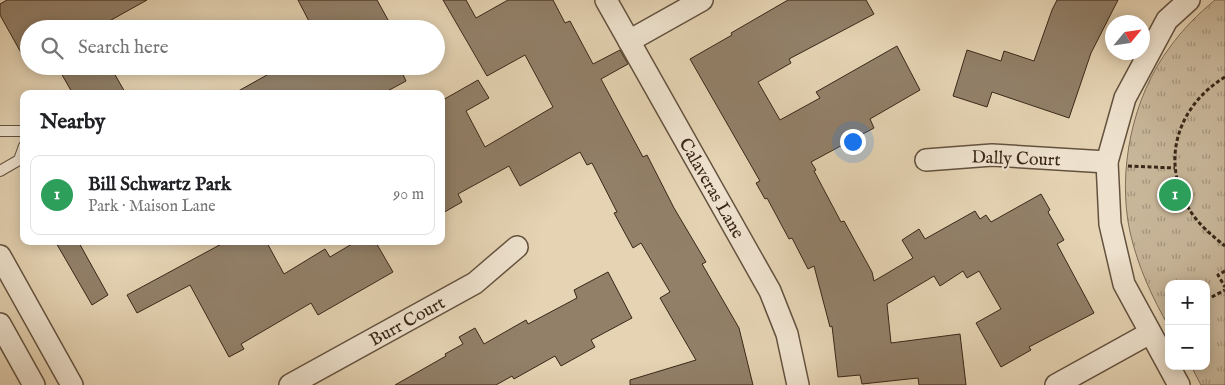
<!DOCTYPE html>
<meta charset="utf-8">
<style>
body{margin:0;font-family:"IM FELL English",serif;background:#f2f2f2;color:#202124}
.controls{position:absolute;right:15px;bottom:15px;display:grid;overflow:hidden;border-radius:10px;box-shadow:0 2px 12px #0003}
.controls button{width:45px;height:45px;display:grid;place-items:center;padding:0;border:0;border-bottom:1px solid #e0e0e0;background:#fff;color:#202124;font:25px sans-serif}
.compass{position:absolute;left:1105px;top:15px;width:45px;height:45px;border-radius:50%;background:#fff;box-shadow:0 2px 12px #0003;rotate:61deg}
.you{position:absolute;left:852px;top:141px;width:18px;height:18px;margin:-12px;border:4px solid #fff;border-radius:50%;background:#1a73e8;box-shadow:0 0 0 8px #1a73e833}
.badge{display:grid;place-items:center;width:32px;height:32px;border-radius:50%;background:#8f2418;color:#fff;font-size:16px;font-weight:700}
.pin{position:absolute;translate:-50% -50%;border:2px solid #fff;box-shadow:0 1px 5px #0006}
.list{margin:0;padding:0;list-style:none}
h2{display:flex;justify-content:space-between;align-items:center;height:65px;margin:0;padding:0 20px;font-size:21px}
h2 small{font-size:16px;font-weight:400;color:#757577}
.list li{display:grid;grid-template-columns:32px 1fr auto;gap:15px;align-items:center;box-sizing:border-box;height:80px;margin:0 10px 10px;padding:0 10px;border:1px solid #e0e0e0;border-radius:10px}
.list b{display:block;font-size:19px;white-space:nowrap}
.list p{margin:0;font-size:16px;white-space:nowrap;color:#757577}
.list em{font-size:16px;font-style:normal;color:#757577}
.icon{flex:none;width:28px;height:28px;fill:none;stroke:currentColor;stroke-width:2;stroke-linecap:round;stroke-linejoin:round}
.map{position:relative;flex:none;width:1225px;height:385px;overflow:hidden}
.search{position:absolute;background:#fff;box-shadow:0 2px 12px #0003;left:20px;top:20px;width:425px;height:55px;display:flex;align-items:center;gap:12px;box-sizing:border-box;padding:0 18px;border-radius:28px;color:#757577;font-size:19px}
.panel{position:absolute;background:#fff;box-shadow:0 2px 12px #0003;left:20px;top:90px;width:425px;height:155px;border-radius:10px}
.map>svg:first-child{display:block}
</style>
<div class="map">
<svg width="1225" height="385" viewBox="0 0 1225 385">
<defs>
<pattern id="grass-tufts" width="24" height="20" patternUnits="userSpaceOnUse" patternTransform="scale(1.25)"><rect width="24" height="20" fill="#c8b699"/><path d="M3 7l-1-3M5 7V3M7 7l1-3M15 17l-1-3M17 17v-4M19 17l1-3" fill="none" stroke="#a3947c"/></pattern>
</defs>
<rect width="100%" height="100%" fill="#e5d3b3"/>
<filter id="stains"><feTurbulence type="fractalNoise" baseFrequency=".004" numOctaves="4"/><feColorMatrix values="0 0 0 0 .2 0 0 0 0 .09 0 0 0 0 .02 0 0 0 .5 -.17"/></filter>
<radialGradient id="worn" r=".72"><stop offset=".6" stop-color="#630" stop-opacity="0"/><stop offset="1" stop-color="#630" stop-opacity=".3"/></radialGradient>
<path fill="url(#grass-tufts)" stroke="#806e58" d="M1215,0H1225V385H1201L1191,366H1206V284H1169V327C1152,297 1138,267 1130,232C1117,172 1132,97 1170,47C1183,29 1198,14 1215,0Z"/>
<g fill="#928069" stroke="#392718">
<path d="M7,0H147L95,29H29V67L0,15V4Z"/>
<path d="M298,0H377L393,29H313Z"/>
<path d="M443,0H466L476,18L508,0H553L565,23L570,21L593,64L620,50L628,64L601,79L643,157L647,155L674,208L706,262L702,264L739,328L753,385H630V380L696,360L660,298L670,292L641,243L633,248L614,213L617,212L592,163L587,165L580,152L520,186L509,166L458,194L462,202L441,214V101L478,80L489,98L466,111L485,147L553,107L525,55L487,76Z"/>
<path d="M788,0H866L874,14L789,59L791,63L758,82L780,120L820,98L816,92L897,46L920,90L870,119L874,128L811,162L816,170L814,171L841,222L844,221L872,272L874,281L913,258L902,240L919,229L925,239L975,211L980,219L986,215L991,222L1041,194L1050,210L1048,212L1064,240L1057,244L1094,313L1029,347L1031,350L1001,367L976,323L1001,309L979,271L967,278L963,271L940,286L934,276L887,304L891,343L960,334L966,385H919L918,378L862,384L860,375L838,377L832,326L830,327L814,266L808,269L792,238L789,239L767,198L765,199L756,183L760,181L690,59L732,35L731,33Z"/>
<path d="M1057,0H1118L1091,53L1069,118L992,92L987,107L953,96L967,50L1001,61L1004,51L1034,61L1052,10Z"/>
<path d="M73,66H110L126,94H73L61,73Z"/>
<path d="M283,66H399L406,81L382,94H233Z"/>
<path d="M55,241H78L108,295L92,305Z"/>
<path d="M227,241H266L284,274L325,249L330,257L357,241H375L393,272L318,315L311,303L241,344L244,349L229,357L190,285L137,313L127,295Z"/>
<path d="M608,272L632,318L591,340L595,347L561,366L555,356L514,379L512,376L496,385H395L446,356L445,354L463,344L459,337L475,328L484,344L526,320L528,324L577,298L574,290Z"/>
</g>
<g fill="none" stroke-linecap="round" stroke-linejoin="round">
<defs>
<g id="service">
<path d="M0,131H24"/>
<path d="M0,171L19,160L24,146"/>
</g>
<g id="minor">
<path d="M606,0L770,291L787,334L798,385"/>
<path d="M629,41L702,0"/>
<path d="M926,160L992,155L1107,162"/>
<path d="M0,256L72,385"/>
<path d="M0,324L34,385"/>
<path d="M290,385L475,283L517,247"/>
<path d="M1056,385L1150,333"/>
<path d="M1179,385L1124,284L1110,224L1107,162L1125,98L1167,20L1189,0"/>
</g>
</defs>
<use href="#service" stroke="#64523f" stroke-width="12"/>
<use href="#minor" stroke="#64523f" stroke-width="24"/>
<g stroke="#392718" stroke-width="3" stroke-dasharray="4 2.5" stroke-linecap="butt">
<path d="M1225,77C1179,105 1160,158 1188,207C1196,222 1211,235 1225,246"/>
<path d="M1128,166L1175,168"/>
<path d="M1225,271L1218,275L1225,287"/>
<path d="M1206,300L1225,290"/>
</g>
<use href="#service" stroke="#eee2ce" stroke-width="10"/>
<use href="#minor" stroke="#eee2ce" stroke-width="21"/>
</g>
<g text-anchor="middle" stroke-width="4.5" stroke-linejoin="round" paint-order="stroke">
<g font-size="18" fill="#392718" stroke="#eee2ce">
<text transform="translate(1016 158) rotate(2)" y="6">Dally Court</text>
<text transform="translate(712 188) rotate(60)" y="6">Calaveras Lane</text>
<text transform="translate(407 321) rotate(-29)" y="6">Burr Court</text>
</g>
</g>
<rect width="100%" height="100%" filter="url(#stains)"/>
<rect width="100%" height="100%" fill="url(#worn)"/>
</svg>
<div class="controls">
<button>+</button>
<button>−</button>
</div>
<svg class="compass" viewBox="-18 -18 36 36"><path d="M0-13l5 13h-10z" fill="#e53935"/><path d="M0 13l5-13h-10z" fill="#757577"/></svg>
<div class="you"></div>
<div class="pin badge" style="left:1175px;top:195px;background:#2e9e5b">1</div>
<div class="search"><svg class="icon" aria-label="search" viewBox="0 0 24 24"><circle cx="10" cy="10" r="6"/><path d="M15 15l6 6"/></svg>Search here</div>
<section class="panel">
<h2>Nearby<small></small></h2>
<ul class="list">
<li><span class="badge" style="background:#2e9e5b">1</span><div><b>Bill Schwartz Park</b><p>Park · Maison Lane</p></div><em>90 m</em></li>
</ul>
</section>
</div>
